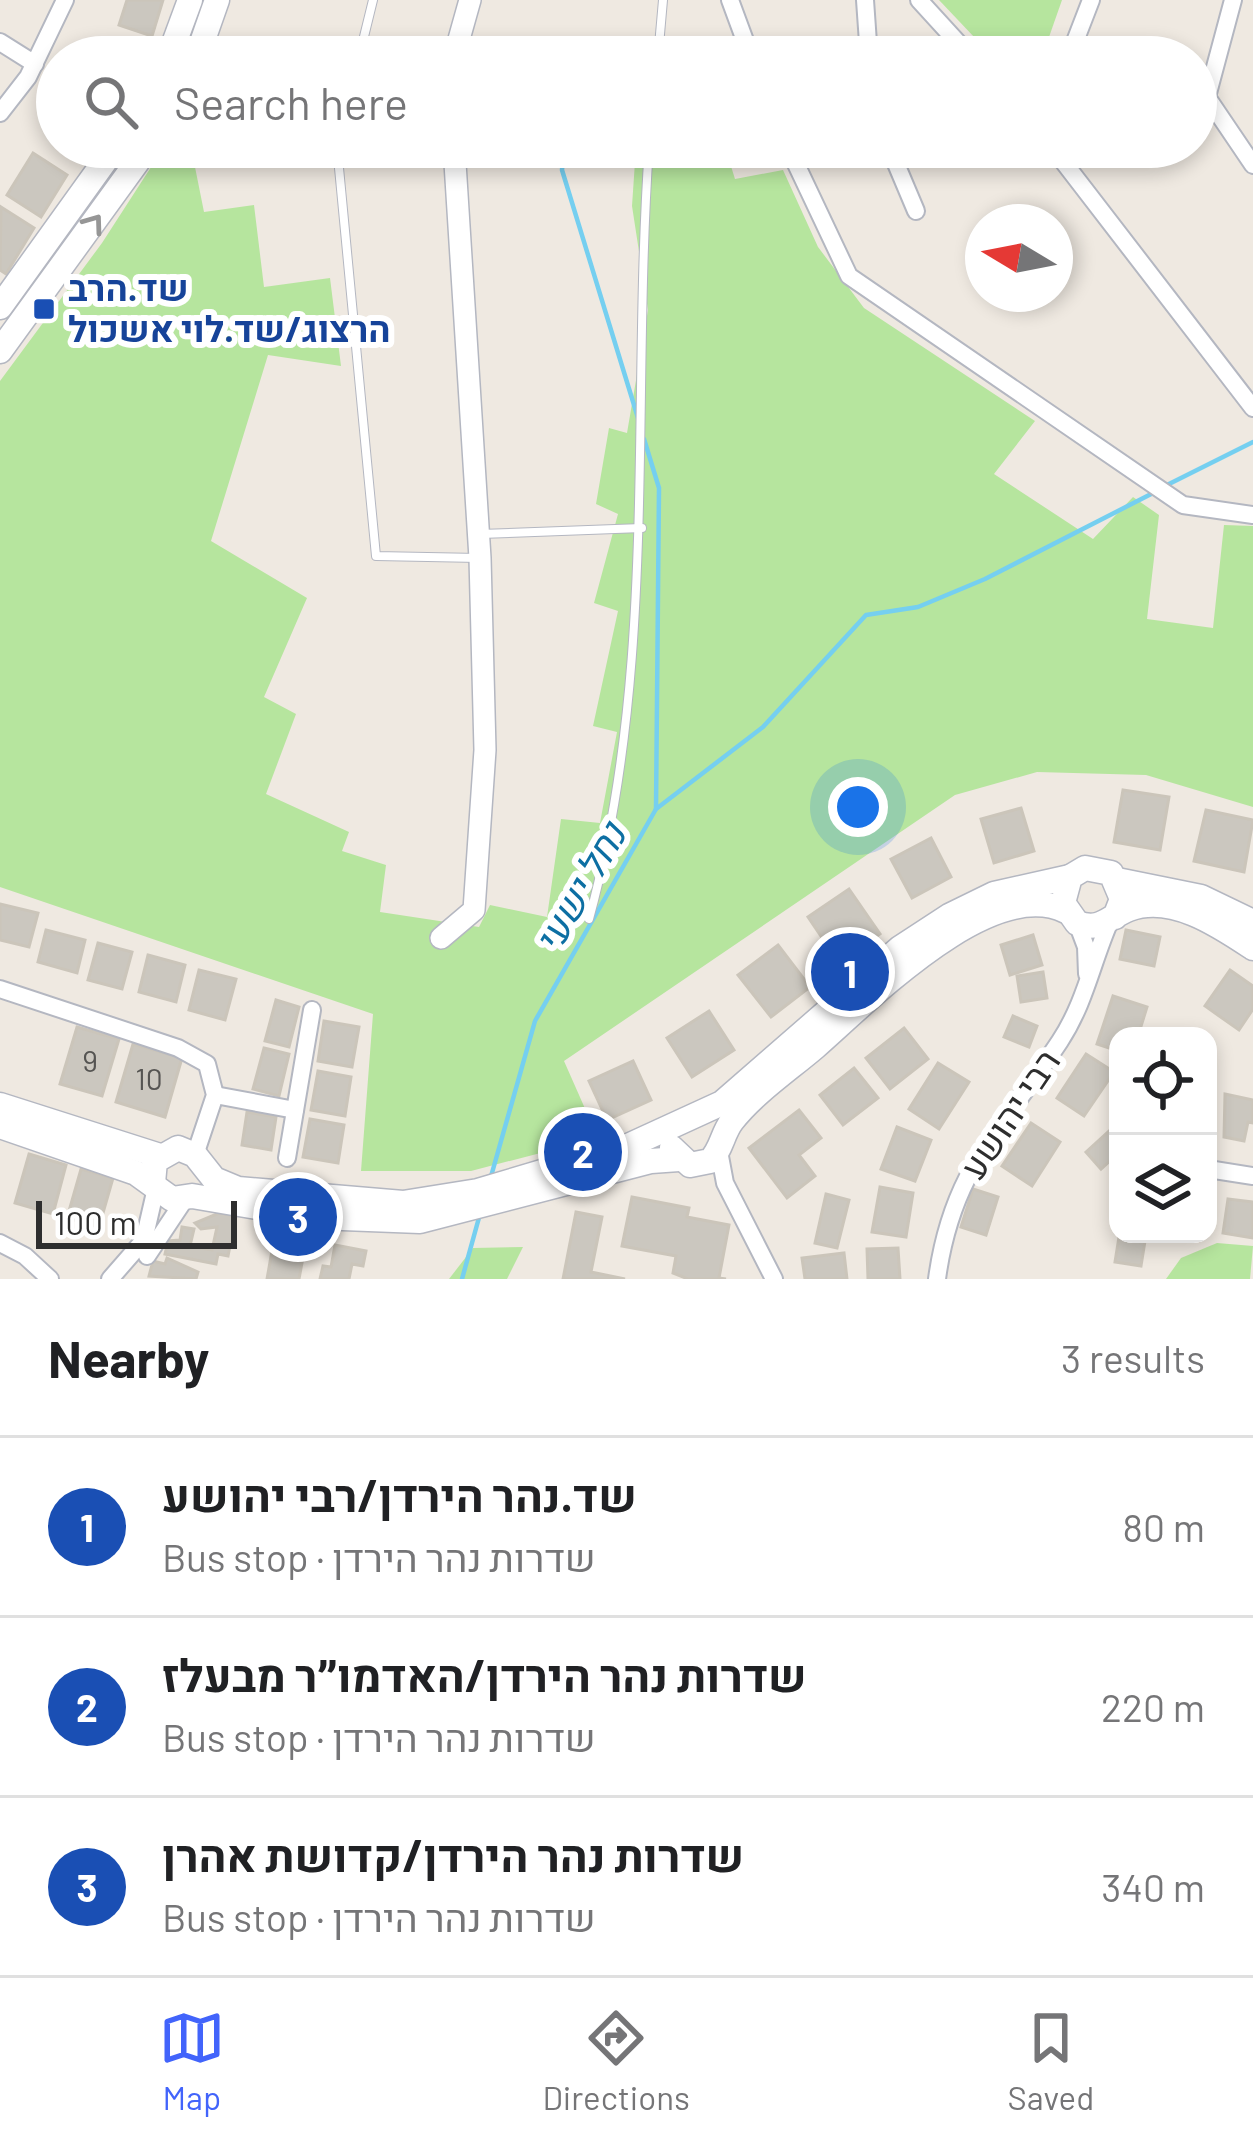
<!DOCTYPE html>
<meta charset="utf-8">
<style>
body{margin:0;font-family:Barlow,Heebo,sans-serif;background:#f6f6f6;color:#202124}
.controls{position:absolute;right:36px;bottom:36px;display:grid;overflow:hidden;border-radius:24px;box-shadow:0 6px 18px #0003}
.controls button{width:108px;height:108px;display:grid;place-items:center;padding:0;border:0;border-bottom:3px solid #e0e0e0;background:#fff;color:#202124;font:60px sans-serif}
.compass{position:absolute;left:965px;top:204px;width:108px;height:108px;border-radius:50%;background:#fff;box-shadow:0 6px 18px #0003;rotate:280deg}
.scale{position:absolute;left:36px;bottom:30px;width:201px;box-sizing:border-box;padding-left:12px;border:6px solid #2e2e2e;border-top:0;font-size:33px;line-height:42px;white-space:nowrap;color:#2e2e2e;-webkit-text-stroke:9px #fff;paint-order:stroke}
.you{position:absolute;left:858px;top:807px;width:42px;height:42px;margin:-30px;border:9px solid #fff;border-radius:50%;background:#1a73e8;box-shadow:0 0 0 18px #1a73e833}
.badge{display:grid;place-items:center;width:78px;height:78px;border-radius:50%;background:#4264fb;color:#fff;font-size:39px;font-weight:700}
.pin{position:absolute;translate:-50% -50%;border:6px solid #fff;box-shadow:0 3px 12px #0006}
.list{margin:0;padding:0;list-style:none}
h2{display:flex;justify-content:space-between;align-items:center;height:156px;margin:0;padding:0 48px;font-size:51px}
h2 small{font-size:39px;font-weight:400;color:#757577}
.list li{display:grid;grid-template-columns:78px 1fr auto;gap:36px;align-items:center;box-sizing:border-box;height:180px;padding:0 48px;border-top:3px solid #e0e0e0}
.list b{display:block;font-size:45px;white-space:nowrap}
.list p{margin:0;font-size:39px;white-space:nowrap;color:#757577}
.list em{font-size:39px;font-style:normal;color:#757577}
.icon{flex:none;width:66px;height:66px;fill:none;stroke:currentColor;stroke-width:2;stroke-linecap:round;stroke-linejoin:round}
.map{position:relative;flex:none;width:1253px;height:1279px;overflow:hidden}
.search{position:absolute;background:#fff;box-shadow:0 6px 18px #0003;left:36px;right:36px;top:36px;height:132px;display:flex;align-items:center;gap:30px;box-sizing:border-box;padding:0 42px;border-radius:66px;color:#757577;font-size:45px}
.sheet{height:696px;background:#fff}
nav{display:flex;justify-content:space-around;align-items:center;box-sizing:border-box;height:168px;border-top:3px solid #e0e0e0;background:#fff;font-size:33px;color:#757577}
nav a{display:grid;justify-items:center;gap:6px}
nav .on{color:#4264fb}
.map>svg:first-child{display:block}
</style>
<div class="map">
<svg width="1253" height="1279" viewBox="0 0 1253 1279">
<rect width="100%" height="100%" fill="#efe9e1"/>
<g fill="#b6e59e">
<path d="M939,0H1062L1042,57H993Z"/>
<path d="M164,147H191L204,212L254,205L264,287L330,278L341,366L268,355L211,541L307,598L264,697L296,714L266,794L349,832L342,851L386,865L380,912L479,927L490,905L547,917L561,819L600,823L617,732L593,726L618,611L594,603L618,514L596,504L609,428L627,433L648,310L632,206L636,147H725L735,179L783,170L818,247L864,308L1035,421L994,474L1093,539L1133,497L1159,515L1147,619L1213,628L1224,525L1253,526V807L1146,775L1037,772L955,795L564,1061L598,1138L471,1171H361L373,1014L0,887V381L102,243Z"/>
<path d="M1217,1243L1253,1246L1250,1279H1166L1181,1258Z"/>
<path d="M523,1247L507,1279H449L473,1248Z"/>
</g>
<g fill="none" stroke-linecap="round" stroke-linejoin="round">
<g stroke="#75cff0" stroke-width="4.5">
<path d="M575,57L579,39"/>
<path d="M564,147L562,170L638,418"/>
<path d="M1167,485L1253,442"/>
<path d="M656,809L763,727L866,615L918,607L985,579L1157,491"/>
<path d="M490,1180L535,1021L656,809L659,488L644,439"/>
<path d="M462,1279L480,1214"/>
</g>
</g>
<g fill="#cbc7bf" stroke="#cbc5ba" stroke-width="3">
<path d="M127,0H163L152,36L119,25Z"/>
<path d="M113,38L144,54L142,57H103Z"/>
<path d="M33,153L67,175L41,217L7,195Z"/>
<path d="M1,207L34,228L6,274L0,270Z"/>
<path d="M1123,790L1169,797L1160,850L1114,842Z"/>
<path d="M1021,808L1034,851L994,863L981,819Z"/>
<path d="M1206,810L1253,820L1244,872L1194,861Z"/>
<path d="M931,838L951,877L912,898L891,859Z"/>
<path d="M849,889L880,934L839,963L808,917Z"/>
<path d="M0,904L38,913L29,947L0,940Z"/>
<path d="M46,930L85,940L77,973L38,962Z"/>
<path d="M1126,930L1160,937L1154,966L1120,959Z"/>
<path d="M1033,935L1042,965L1010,975L1001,945Z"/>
<path d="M98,943L132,952L122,989L88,980Z"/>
<path d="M778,945L810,987L771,1017L738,975Z"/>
<path d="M148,955L185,965L176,1002L139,992Z"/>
<path d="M199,970L236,979L225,1020L189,1010Z"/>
<path d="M1230,970L1253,986V1009L1239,1030L1205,1006Z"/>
<path d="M1043,972L1047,998L1021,1002L1017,976Z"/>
<path d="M1113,996L1147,1007L1138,1036H1118V1051L1097,1044Z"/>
<path d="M276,1000L299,1007L289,1047L265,1041Z"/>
<path d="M709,1011L734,1050L692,1077L667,1038Z"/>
<path d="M1013,1016L1037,1026L1029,1047L1004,1037Z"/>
<path d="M324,1021L359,1027L352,1067L318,1061Z"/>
<path d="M77,1027L119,1039L102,1096L60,1084Z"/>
<path d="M904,1028L928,1059L890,1089L866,1058Z"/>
<path d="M133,1044L182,1058L165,1117L116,1102Z"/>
<path d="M264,1048L289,1054L279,1096L253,1089Z"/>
<path d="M1086,1054L1114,1072L1084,1116L1057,1098Z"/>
<path d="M633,1061L651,1100L607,1120L589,1081Z"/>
<path d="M938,1063L969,1082L939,1129L909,1109Z"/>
<path d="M854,1068L878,1098L843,1125L820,1095Z"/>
<path d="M318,1071L351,1077L345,1116L311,1110Z"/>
<path d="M1225,1094L1253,1100V1123L1248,1122L1244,1141L1224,1137Z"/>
<path d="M799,1110L821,1138L799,1155L815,1176L787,1198L749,1148Z"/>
<path d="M247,1112L276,1117L271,1150L242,1145Z"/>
<path d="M310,1119L344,1125L338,1163L303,1157Z"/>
<path d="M1031,1123L1060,1142L1032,1186L1002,1166Z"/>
<path d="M1118,1123V1167L1111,1160L1101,1169L1086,1152Z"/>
<path d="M897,1127L931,1140L915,1181L881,1169Z"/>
<path d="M29,1154L66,1165L53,1214L15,1203Z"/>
<path d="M81,1169L113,1178L99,1227L67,1218Z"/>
<path d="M880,1187L913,1193L906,1237L872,1232Z"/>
<path d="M973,1189L998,1197L986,1235L961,1227Z"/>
<path d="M826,1194L849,1200L837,1248L815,1243Z"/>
<path d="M632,1197L689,1208L687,1217L729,1225L719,1278L726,1279H688L673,1273L676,1256L622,1246Z"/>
<path d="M1228,1199L1253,1202V1238L1223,1233Z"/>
<path d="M576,1212L602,1217L591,1272L625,1279H563Z"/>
<path d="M219,1213L236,1216L228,1256L218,1254L216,1264L165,1254L168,1241L180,1240L182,1227L194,1229L190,1246L212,1250L217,1227L201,1229L195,1223Z"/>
<path d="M286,1232L307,1236L299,1279H267L273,1245L283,1247Z"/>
<path d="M1119,1237L1145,1241L1141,1266L1115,1262Z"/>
<path d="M335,1245L366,1251L363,1266L352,1264L349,1279H320L323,1266L331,1267Z"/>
<path d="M898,1248L900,1279H868L867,1249Z"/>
<path d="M844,1253L847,1279H805L802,1258Z"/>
<path d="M167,1258L198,1272L196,1279L149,1276L153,1261L165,1264Z"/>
</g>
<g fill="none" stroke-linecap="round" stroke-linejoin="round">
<defs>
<g id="service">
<path d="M359,57L373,0"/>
<path d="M658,57L663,0"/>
<path d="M337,147L376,556L479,558"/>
<path d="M480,534L642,528"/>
<path d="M589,919C658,668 631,404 649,147"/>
</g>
<g id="minor">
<path d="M730,0L751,57"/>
<path d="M865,0L869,57"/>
<path d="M919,0L971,57"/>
<path d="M1233,0L1207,97L1253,165"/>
<path d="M0,42L35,64"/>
<path d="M1069,57L1091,0"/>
<path d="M0,113L28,77L65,0"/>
<path d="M788,147L849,276L1183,505L1253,515"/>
<path d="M889,147L916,211"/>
<path d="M1052,147L1253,408"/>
<path d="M1077,923L1086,947L1087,974"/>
<path d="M0,989L178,1048L207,1064L215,1095L195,1155"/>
<path d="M215,1095L295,1110"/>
<path d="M719,1151L725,1183L774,1279"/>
<path d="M287,1158L312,1010"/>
<path d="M1208,1169L1253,1176"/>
<path d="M0,1243L25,1256L50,1279"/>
<path d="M147,1256L185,1199"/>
<path d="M110,1279L144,1240L156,1188"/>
<path d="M937,1279C952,1168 1002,1129 1060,1041C1085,1003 1092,962 1110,921"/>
</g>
<g id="tertiary">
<path d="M454,57L470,0"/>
<path d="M441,938L474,910L485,750L480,558L454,147"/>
</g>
<g id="secondary">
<path d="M169,57L190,0"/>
<path d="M197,57L217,0"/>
<path d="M0,307L115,147"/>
<path d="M0,351L148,147"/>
<path d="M1117,880L1201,897L1253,922"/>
<path d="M1115,917L1122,899L1111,873L1085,868L1070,877L1063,903L1077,923C1101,932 1108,917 1129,909C1172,893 1220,926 1253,948"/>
<path d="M0,1105L160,1156"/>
<path d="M0,1126L136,1173L172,1199L192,1196L317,1217L420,1221L651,1161L679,1159"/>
<path d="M672,1148L690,1165L710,1161C722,1149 722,1134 732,1121C754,1093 788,1070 815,1047C868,1001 990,874 1066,911"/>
<path d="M153,1183L155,1161L178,1148L195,1155L214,1179L238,1189L403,1203L478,1191L626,1147L722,1103L900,948L949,916L994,894L1070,877"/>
</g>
</defs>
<use href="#service" stroke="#b4b7c1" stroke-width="10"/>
<use href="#minor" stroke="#b4b7c1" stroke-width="20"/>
<use href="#tertiary" stroke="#b4b7c1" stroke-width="24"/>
<use href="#secondary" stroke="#b4b7c1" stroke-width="27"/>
<use href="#service" stroke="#fff" stroke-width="8"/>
<use href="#minor" stroke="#fff" stroke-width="16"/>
<use href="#tertiary" stroke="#fff" stroke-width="21"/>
<use href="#secondary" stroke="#fff" stroke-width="24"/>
</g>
<defs><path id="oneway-chevron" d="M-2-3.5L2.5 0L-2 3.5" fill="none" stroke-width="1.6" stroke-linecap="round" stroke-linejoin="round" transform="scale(3)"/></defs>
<use stroke="#969696" href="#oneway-chevron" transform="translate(94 223) rotate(-54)"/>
<rect fill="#1a4fb4" stroke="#fff" stroke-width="4.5" x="32" y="297" width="24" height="24" rx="6"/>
<g text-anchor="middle" stroke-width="12" stroke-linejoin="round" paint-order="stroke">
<g font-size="30" fill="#555452">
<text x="90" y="1072">9</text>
<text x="149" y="1090">10</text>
</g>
<g font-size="36" font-weight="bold" fill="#164399" stroke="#fff" text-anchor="start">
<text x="68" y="301">שד.הרב<tspan x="68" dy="41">הרצוג/שד.לוי אשכול</tspan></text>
</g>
<g font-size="36" fill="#2e2e2e" stroke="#fff">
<text transform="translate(1010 1114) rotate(-56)" y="13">רבי יהושע</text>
</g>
<g font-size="39" font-style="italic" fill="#0d6fa3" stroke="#fff">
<text transform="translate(580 888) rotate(-60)" y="14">נחל ישעי</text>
</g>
</g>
</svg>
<div class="controls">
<button><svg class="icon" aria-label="locate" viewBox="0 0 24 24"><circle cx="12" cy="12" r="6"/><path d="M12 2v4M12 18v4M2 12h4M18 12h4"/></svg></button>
<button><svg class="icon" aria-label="layers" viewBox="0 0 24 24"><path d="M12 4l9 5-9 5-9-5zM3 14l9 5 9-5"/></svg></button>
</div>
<svg class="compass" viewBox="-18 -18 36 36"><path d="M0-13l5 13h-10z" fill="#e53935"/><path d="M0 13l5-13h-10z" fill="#757577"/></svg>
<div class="scale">100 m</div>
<div class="you"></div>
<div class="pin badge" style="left:850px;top:972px;background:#1a4fb4">1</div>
<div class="pin badge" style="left:583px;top:1152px;background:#1a4fb4">2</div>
<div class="pin badge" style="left:298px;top:1217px;background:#1a4fb4">3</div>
<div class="search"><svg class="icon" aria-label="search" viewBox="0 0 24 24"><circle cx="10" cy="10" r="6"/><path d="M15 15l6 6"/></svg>Search here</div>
</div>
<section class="sheet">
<h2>Nearby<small>3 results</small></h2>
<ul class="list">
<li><span class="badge" style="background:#1a4fb4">1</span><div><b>שד.נהר הירדן/רבי יהושע</b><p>Bus stop · שדרות נהר הירדן</p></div><em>80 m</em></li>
<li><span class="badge" style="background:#1a4fb4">2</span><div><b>שדרות נהר הירדן/האדמו״ר מבעלז</b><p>Bus stop · שדרות נהר הירדן</p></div><em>220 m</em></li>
<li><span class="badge" style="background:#1a4fb4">3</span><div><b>שדרות נהר הירדן/קדושת אהרן</b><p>Bus stop · שדרות נהר הירדן</p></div><em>340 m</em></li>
</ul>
</section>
<nav>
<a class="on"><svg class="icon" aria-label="map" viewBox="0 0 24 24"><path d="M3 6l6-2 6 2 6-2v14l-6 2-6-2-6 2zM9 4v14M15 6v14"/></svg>Map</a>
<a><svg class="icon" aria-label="directions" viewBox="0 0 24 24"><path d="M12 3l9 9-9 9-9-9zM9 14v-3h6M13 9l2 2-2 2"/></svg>Directions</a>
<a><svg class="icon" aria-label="saved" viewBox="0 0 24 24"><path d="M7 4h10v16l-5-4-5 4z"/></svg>Saved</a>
</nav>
